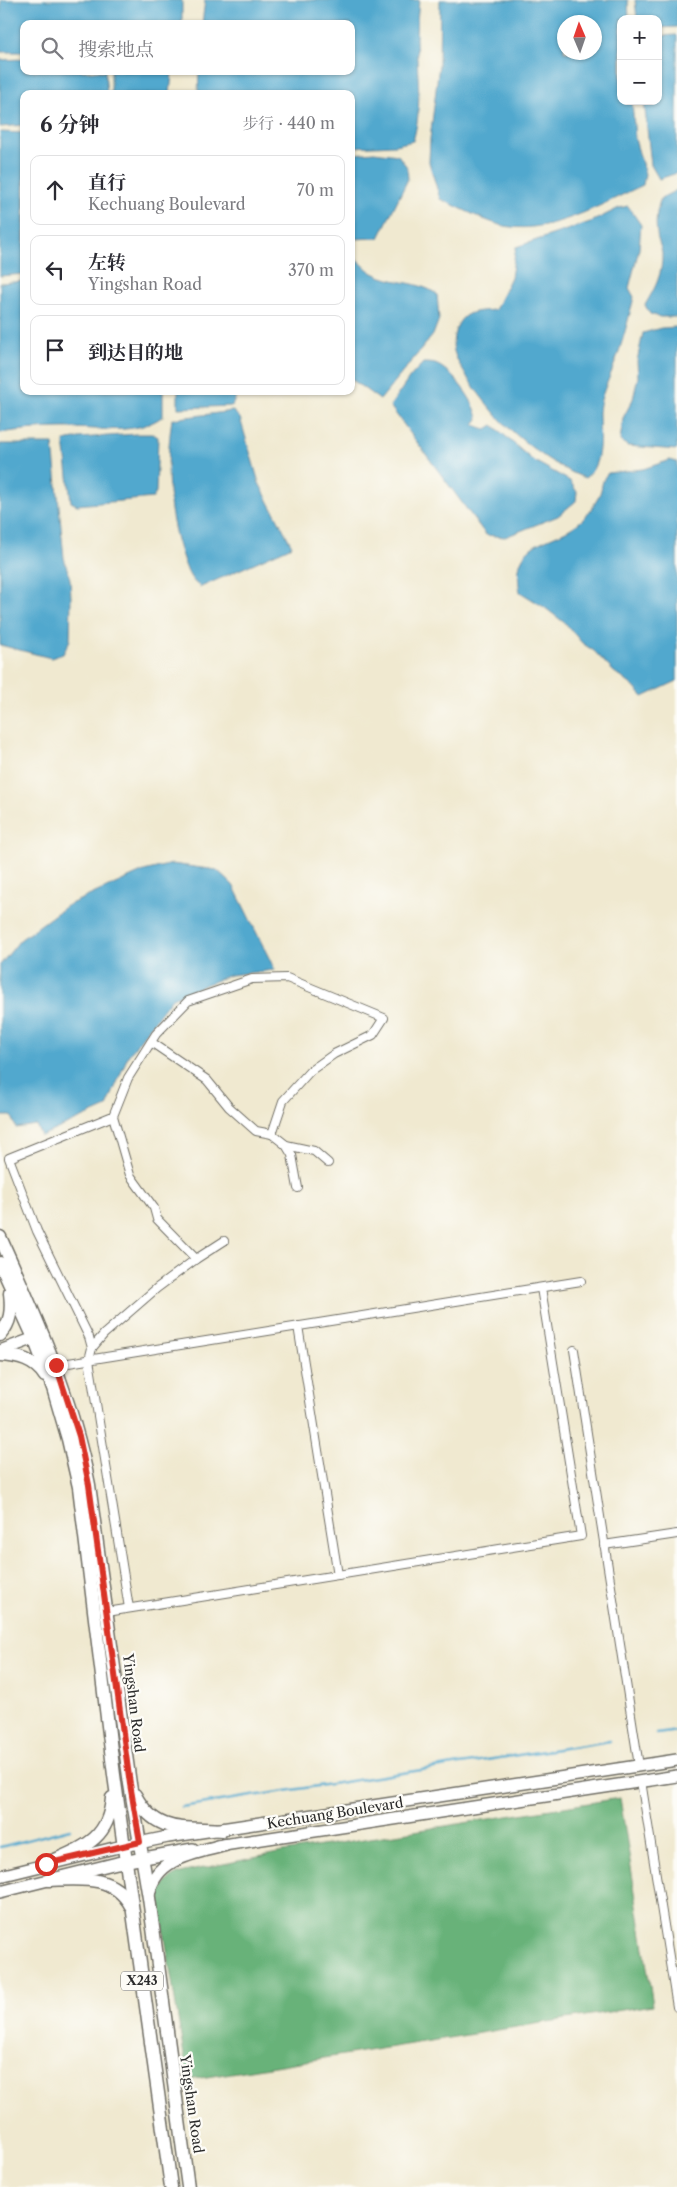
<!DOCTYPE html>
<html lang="zh">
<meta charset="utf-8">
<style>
body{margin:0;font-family:"Libre Caslon Text","Noto Serif SC",serif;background:#f7f7f7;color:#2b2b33}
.controls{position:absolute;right:15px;top:15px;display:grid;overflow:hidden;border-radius:10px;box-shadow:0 1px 4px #0004}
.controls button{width:45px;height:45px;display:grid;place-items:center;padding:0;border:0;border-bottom:1px solid #e1e1e2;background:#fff;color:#2b2b33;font:25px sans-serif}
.compass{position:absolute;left:557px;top:15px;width:45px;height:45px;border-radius:50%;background:#fff;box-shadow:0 1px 4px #0004;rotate:358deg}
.stop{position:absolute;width:15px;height:15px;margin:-11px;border:4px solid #d93025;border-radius:50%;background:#fff}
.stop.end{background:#d93025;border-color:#fff;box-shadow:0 1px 5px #0008}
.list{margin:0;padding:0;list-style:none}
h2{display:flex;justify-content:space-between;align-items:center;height:65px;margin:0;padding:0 20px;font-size:21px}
h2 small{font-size:16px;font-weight:400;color:#7c7c81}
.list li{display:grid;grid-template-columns:32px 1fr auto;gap:15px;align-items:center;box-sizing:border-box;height:70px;margin:0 10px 10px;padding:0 10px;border:1px solid #e1e1e2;border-radius:10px}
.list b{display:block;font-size:19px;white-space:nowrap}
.list p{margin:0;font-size:16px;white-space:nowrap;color:#7c7c81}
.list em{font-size:16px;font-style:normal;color:#7c7c81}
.icon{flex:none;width:28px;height:28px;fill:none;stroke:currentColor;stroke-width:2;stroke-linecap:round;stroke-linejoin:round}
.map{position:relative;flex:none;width:677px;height:2187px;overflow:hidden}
.search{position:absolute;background:#fff;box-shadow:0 1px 4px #0004;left:20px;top:20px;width:335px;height:55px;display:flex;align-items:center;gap:12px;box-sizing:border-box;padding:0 18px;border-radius:10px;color:#7c7c81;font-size:19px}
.panel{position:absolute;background:#fff;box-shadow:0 1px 4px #0004;left:20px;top:90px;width:335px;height:305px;border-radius:10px}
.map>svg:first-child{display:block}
</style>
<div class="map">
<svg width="677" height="2187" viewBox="0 0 677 2187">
<rect width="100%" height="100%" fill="#fdfcf7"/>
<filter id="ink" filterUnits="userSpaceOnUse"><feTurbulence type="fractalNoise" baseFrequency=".02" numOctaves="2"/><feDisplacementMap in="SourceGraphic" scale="10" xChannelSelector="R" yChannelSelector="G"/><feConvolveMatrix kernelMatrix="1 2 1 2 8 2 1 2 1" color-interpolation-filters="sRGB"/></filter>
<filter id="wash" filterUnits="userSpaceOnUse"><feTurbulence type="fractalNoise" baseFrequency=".0096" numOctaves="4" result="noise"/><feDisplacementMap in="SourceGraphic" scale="20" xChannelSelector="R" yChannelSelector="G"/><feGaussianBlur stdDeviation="1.12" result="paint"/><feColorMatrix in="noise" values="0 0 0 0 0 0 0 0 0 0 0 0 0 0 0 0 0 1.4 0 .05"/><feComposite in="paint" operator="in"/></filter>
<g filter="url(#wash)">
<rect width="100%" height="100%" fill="#f0e9d0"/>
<path fill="#68b279" stroke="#4a6e52" d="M620,1798L653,2005L188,2080L159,1901C160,1885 169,1876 184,1872L283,1852Z"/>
<g fill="#51a8ce" stroke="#3e6a7c" fill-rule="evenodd">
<path d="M1,0H182V24H24V52H0Z"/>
<path d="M205,0H419C418,13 416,26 416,39C417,73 423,107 413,141L395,145L351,147V94H198L199,71H351V24H202Z"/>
<path d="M440,0H628L629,19H621V101H632L635,139L645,174L643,185C602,204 543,239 497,224C478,218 459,207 440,199L429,162L430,139L439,65ZM564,22H594V52H564Z"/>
<path d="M635,0H677V27L658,28V19H637Z"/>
<path d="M677,35V173L659,179L651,165L644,101H658V36Z"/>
<path d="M24,59V71H105L107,94H24V125L0,127V60Z"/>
<path d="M111,71H176L172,73L170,94H111Z"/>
<path d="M0,132L24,133V274L0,276Z"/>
<path d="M374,152L398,155L407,167L408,179L379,238L351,239V161L354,154Z"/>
<path d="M677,190V317H660L650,314L645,305C655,288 663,274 662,253C661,246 657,240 657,233C655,221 657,208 661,198Z"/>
<path d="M628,206L641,225L639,249L629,288L634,297C628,321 622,345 613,368C608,382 600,396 599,412C599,431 604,465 585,478C558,468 533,450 512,431C495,416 459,372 454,351C451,341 456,322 465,316C474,310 485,311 495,310L511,277L516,247L593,221L619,208Z"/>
<path d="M351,257C361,260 365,269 373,273C392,284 417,280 437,294L439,319L433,335L380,400L351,379Z"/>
<path d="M24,281V391H163V416C136,437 94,427 62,428C41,428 20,430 0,433V283Z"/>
<path d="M677,327V450L628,446L620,441L623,418L633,399L638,377L637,361L643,333L661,328Z"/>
<path d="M423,363C426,363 432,363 435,364C451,369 476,402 478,419L474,424L485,430L493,425L531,459L570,481L577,492L576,501L558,516L505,537L486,535L390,406L410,377Z"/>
<path d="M178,391H238L232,406L178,408Z"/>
<path d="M233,411L240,418L259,483L292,546L201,587C190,581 187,570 183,559C167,514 165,466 172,419Z"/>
<path d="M137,434H153L158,437L156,492L153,498L77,505L71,502L64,441L79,438Z"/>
<path d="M0,444H53L64,558L70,579L71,598L70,640L63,654L51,658L0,645Z"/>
<path d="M670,460L677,462V681L643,697L633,686L613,671L594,651L582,643L566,624L544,607L520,592C509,533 558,547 586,516C591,510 597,501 600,493C603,485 601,480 608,473L643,469Z"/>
<path d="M172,864L217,870L233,885L275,970L230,975L172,998L128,1056L107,1107L41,1136L36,1125L16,1128L12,1116H0V965L20,940L66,906L144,871Z"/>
</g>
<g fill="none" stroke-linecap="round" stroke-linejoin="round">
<g stroke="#51a8ce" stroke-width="2.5">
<path d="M657,1734L677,1731"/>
<path d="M181,1807L610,1741"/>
<path d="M0,1847L70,1829"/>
</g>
</g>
</g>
<g filter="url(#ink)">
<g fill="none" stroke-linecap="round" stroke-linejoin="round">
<defs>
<g id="street">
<path d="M151,1042L207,1080L229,1107L256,1131L272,1134"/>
<path d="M286,1145L292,1155L298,1188"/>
<path d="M196,1259L157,1219L154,1208L130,1175L113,1116L128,1078L156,1034L188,1001L252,979L287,978L384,1018L373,1035L334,1054L310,1071L283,1101L272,1134L286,1145L314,1151L328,1163"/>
<path d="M298,1326L338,1575"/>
<path d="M92,1348L89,1337L37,1231L9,1158L113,1116"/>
<path d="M574,1350L639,1766"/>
<path d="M56,1365L581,1281"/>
<path d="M604,1545L677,1534"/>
<path d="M129,1608L89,1360L92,1348L104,1334L157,1288L196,1259L224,1241"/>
<path d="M107,1612L581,1536L541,1288"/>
<path d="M641,1781L677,2007"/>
</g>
<g id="secondary">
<path d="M0,1351L43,1335"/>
<path d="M217,1846L677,1776"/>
<path d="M0,1876L114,1848L168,1837L677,1760"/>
<path d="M0,1892L117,1863L193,1849"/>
</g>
<g id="primary">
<path d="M0,1237C37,1319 72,1396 89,1485L130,1784L149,1898L188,2187"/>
<path d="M0,1263L34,1338L53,1388L68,1439L79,1487L114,1775L171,2187"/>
<path d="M0,1335C11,1322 12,1310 10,1293"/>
<path d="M0,1355C18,1356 35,1360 45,1376"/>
<path d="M135,1795C156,1835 184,1827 223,1830"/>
<path d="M46,1864C81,1848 109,1841 112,1798"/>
<path d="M49,1880C81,1879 113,1874 131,1906"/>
<path d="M149,1893C156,1857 195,1853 225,1845"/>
</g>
</defs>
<use href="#street" stroke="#706e65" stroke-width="10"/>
<use href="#secondary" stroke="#706e65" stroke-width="14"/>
<use href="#primary" stroke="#706e65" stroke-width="15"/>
<use href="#street" stroke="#fff" stroke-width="8"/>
<use href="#secondary" stroke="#fff" stroke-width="11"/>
<use href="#primary" stroke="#fff" stroke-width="12"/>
</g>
</g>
<g fill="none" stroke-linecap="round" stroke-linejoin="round" filter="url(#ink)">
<path stroke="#d93025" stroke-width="6" d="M46,1864L140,1842L130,1784L89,1485L79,1436L56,1365"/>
</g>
<g text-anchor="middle" stroke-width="4.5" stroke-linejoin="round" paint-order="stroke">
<rect fill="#fdfcf7" stroke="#6a6a68" stroke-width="1" x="121" y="1971.5" width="42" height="19" rx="4"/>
<g font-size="12" font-weight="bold" fill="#2b2b2b">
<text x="142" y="1985">X243</text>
</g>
<g font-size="14" fill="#2b2b2b" stroke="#fdfcf7">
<text transform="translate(134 1703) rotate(83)" y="5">Yingshan Road</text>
<text transform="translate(335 1813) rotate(-9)" y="5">Kechuang Boulevard</text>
<text transform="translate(192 2104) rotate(82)" y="5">Yingshan Road</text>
</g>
</g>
</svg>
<div class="controls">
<button>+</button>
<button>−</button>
</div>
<svg class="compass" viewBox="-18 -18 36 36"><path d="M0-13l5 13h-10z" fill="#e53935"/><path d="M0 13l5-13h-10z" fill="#7c7c81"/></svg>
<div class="stop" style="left:46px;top:1864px"></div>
<div class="stop end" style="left:56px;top:1365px"></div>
<div class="search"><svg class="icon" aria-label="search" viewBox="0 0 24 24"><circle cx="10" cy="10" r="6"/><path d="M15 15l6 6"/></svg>搜索地点</div>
<section class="panel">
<h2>6 分钟<small>步行 · 440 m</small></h2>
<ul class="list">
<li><svg class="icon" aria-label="ahead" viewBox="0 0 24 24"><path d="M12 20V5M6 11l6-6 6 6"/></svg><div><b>直行</b><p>Kechuang Boulevard</p></div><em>70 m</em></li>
<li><svg class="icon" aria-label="left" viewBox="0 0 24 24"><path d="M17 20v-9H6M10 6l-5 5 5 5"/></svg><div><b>左转</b><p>Yingshan Road</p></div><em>370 m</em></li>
<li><svg class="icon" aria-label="arrive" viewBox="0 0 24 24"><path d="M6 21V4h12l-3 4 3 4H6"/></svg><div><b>到达目的地</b></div></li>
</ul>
</section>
</div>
